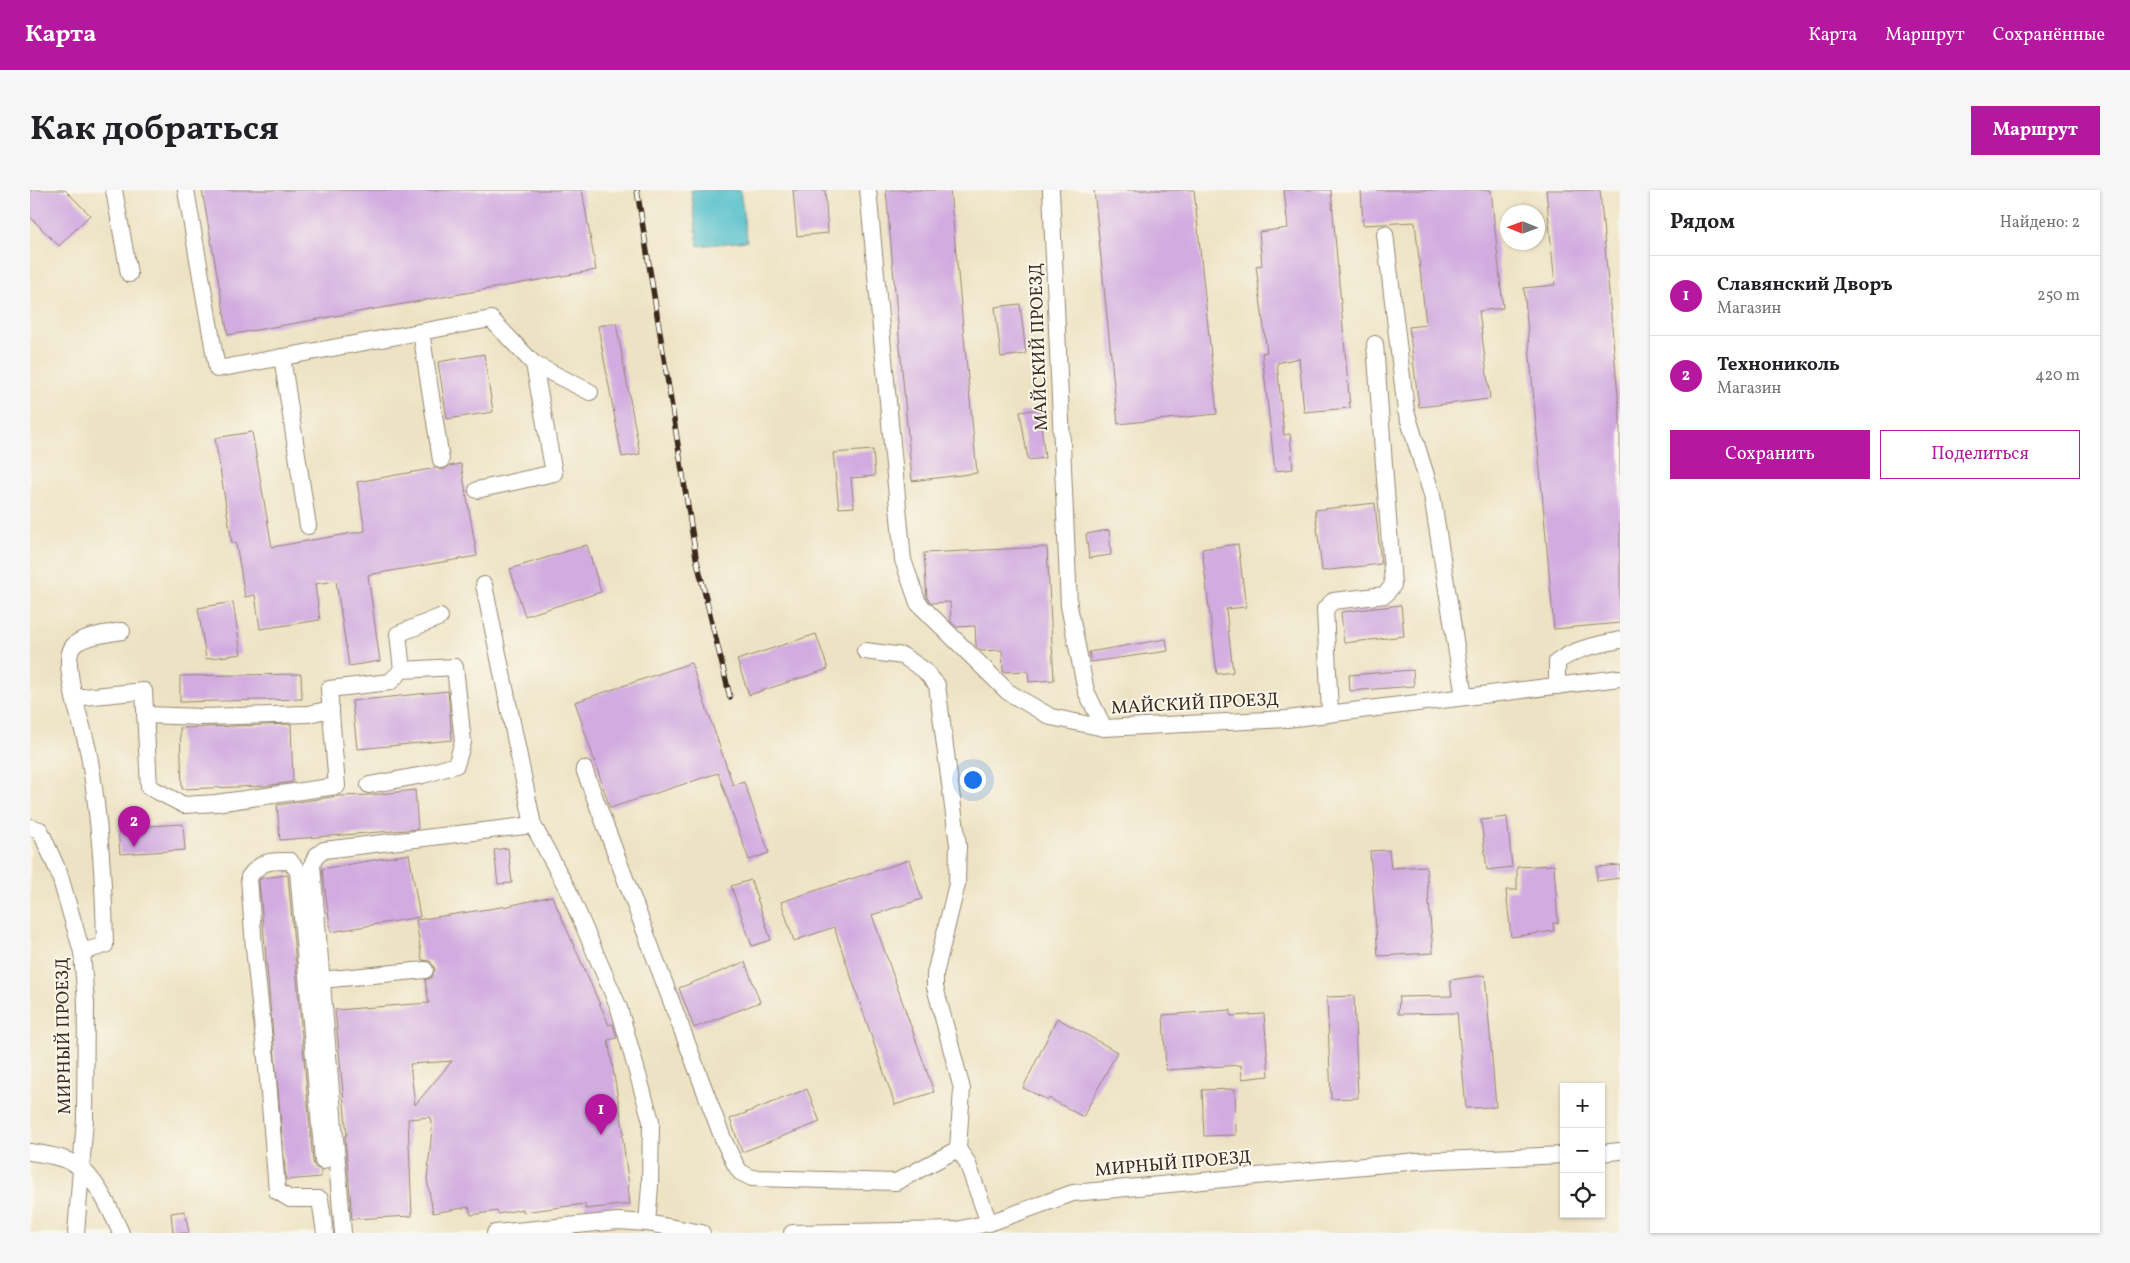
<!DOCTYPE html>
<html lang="ru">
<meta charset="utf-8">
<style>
body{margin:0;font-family:Vollkorn,serif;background:#f6f6f6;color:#202124}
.controls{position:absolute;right:15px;bottom:15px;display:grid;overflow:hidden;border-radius:0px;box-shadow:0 1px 4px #0004}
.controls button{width:45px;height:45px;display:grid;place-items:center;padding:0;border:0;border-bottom:1px solid #e0e0e0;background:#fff;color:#202124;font:25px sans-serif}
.compass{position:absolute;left:1470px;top:15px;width:45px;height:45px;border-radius:50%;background:#fff;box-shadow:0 1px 4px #0004;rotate:271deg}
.you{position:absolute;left:942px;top:589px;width:18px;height:18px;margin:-12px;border:4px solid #fff;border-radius:50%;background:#1a73e8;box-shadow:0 0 0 8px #1a73e833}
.badge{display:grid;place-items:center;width:32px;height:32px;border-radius:50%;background:#b5179e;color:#fff;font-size:16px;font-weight:700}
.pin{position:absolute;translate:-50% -41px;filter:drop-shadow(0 1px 2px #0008)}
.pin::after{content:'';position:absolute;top:26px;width:18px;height:15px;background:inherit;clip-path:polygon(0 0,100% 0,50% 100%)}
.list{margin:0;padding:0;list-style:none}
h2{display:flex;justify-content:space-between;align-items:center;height:65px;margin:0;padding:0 20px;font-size:21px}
h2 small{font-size:16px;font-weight:400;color:#757577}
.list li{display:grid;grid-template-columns:32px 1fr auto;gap:15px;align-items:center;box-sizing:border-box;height:80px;padding:0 20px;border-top:1px solid #e0e0e0}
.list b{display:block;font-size:19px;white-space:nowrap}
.list p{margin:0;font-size:16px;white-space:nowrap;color:#757577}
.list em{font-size:16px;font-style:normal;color:#757577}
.actions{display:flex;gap:10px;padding:15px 20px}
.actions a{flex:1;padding:11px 0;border:1px solid #b5179e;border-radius:0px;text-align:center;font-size:18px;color:#b5179e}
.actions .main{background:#b5179e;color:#fff}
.icon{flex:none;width:28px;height:28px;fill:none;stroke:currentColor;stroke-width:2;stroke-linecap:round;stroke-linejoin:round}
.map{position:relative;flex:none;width:1590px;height:1043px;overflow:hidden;border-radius:0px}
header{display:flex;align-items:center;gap:30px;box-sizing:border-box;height:70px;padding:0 25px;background:#b5179e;color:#fff}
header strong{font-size:24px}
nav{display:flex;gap:28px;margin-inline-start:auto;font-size:18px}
.intro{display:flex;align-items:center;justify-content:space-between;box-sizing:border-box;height:120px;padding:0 30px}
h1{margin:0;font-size:35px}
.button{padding:12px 22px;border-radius:0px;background:#b5179e;color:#fff;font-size:18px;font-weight:700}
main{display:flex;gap:30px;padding:0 30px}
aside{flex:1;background:#fff;border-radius:0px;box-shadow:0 1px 4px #0004}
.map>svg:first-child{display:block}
</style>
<header>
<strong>Карта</strong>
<nav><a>Карта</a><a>Маршрут</a><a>Сохранённые</a></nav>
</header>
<div class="intro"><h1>Как добраться</h1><a class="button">Маршрут</a></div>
<main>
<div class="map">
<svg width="1590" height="1043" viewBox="0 0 1590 1043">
<rect width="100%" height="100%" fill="#fbf7ec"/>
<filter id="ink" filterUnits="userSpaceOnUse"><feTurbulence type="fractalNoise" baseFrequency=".02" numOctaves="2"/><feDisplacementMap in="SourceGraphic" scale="10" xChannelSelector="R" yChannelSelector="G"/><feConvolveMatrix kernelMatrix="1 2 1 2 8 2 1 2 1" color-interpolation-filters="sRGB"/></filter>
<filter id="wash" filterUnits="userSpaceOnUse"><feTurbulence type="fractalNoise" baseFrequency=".0096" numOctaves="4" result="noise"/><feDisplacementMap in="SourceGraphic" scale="20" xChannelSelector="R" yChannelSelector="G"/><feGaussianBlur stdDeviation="1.12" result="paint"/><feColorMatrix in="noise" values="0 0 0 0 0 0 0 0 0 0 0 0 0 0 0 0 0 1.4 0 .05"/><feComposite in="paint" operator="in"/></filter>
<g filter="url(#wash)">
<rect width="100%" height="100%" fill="#ede3c4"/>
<path fill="#52bfcb" stroke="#467474" d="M661,0H710L717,51L668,56Z"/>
<g id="blocks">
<g fill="#d2ace0" fill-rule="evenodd">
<path d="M0,0H35L60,25L29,56L0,27Z"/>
<path d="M172,0H552L566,80L198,145Z"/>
<path d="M763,0H795L798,43L767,46Z"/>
<path d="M856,0H920L947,283L882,291Z"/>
<path d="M1064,0H1164L1187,224L1088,234Z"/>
<path d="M1254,0H1301L1320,218L1274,222L1269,168L1247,173L1254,245L1260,244L1263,279L1245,281L1232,163L1237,162L1226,76L1232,75L1229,42L1258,38Z"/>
<path d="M1331,0H1461L1473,118L1449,121L1460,209L1389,217L1379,137L1396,135L1385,32L1333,35Z"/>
<path d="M1516,0H1570L1590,229V433L1524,439L1494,98L1525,95Z"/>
<path d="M990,114L996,164L971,167L965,117Z"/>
<path d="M586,133L610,264L592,267L568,136Z"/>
<path d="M454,164L463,222L417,229L408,172Z"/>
<path d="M1009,219L1015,268L998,270L990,222Z"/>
<path d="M222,242L242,357L335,341L327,292L406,278L413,280L419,276L431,274L447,366L338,385L350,471L319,476L306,391L285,394L290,430L230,439L225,405L215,407L206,353H202L185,248Z"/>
<path d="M843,260L845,286L821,288L824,317L809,318L803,263Z"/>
<path d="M1345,313L1351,374L1292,381L1285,320Z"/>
<path d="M1079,340L1081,365L1059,368L1056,344Z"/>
<path d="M1208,354L1216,417L1196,419L1203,482L1187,484L1172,359Z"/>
<path d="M557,355L571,402L495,426L480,379Z"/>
<path d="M1017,357L1024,490L999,492L998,481L973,482L972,460L951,461L946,456L945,436L927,437L921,432L920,412L902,413L897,408L894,363Z"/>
<path d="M203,412L211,464L176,469L168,418Z"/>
<path d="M1371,415L1374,446L1314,453L1311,422Z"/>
<path d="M786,444L798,479L719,505L707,470Z"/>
<path d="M1136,449L1138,461L1061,472L1059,462Z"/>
<path d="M661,473L703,595L714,592L739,663L719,670L688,583L580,618L545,512Z"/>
<path d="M1383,480L1384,496L1320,501L1319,485Z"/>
<path d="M271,484L272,509L150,512V486Z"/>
<path d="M418,501L422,550L327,559L322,511Z"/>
<path d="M261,534L263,592L234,596L152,599L150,538Z"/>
<path d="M385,600L388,639L250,650L247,615L309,606L341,605Z"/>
<path d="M1477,627L1482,677L1457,680L1451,630Z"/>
<path d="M153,634L155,660L90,664L88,638Z"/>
<path d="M478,658L482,693L468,694L464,660Z"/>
<path d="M1359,660L1361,678L1396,676L1403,763L1348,766L1340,661Z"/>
<path d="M379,664L390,727L301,742L292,679Z"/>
<path d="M879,670L892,709L842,725L904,902L865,915L804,737L764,751L751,712Z"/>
<path d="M1524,675L1528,733H1523L1524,741L1481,747L1476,700H1487V677Z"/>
<path d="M1590,675V688L1567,691V677Z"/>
<path d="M258,685L283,972L285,977L291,980V987L256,990L229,690L232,688Z"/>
<path d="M721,690L741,750L722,756L701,696Z"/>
<path d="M522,706L579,835L583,834L587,848L578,850L594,944H592L599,996H598L600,1014L555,1019V1014L493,1022V1019L468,1024L467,1021L441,1025L439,1017L403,1023L397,989L402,939L400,927L378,929L382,1026L322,1029L315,946L317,945L305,820L399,813L395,790L401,788L405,779L400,771L392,770L386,730L478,716ZM422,871L385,915L380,874Z"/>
<path d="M715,772L730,812L664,838L649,798Z"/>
<path d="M1455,785L1466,917L1436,918L1427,823L1368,824L1369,807L1422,806L1420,790Z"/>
<path d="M1324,806L1328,908L1301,909L1297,807Z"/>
<path d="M1201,820V826L1234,824L1239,886L1212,889L1211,875L1136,880L1133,825Z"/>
<path d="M1027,828L1087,862L1053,927L1019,908L1018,910L993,898Z"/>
<path d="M777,899L790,932L712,962L700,929Z"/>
<path d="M1205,899L1206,945L1174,946L1172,900Z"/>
<path d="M155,1021L159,1043H143L141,1023Z"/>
</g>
</g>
</g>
<g filter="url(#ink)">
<use href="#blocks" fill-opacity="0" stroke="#948671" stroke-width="1"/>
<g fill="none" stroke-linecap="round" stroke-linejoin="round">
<defs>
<g id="minor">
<path d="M84,0L99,84"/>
<path d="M156,0L187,179L461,129L504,174L524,283L447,300"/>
<path d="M838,0L873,370L888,413L978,502L1021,527L1074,538L1257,529L1590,488"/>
<path d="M1021,0L1039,416L1056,501L1074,538"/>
<path d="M1355,44L1376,221L1402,305L1434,507"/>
<path d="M391,142L411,270"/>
<path d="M252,167L278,336"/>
<path d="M504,174L560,202"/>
<path d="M454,395L503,635L538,700L589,818L621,931L620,996L617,1033"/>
<path d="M835,461L873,466L894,480L907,495L928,655L927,694L905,784V797L932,899L928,959L937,972L959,1033"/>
<path d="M372,480L368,444L410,427"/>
<path d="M1527,496V472C1546,458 1567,455 1590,450"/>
<path d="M44,508C33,451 36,450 92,441"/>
<path d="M1300,523L1295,419L1303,411L1355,405L1363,395L1345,154"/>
<path d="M115,525L172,527L278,524L301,519"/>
<path d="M554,579L693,949L705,974L710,982L722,988L866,992L928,959"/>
<path d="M0,637L10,640L29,683L52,762L56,813L55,929L46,1043"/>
<path d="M52,762L75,755C74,693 70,632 60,571C57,550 49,528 44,508L114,501L119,597L154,615L186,613L307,596L299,499L360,492L372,480L425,477L433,552L426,575L393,585L339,595"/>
<path d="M291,790L395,780"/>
<path d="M0,962C16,964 40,968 52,979C70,996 81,1021 91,1043"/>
<path d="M1571,963L1590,961"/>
<path d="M293,971L268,681L260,671C240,671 232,670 219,687L224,758L237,878L247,1001L260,1009H290L295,1043"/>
<path d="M313,1043L282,675L286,666L294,660L503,635"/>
<path d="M465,1043L588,1031L617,1033L672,1043"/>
<path d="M762,1043L926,1040L959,1033L1043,1003L1388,971L1534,965"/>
</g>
</defs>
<use href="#minor" stroke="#948671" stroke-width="18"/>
<use href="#minor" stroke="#fff" stroke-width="16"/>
<defs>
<path id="rail" d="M607,0L666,367L700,507"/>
</defs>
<use href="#rail" stroke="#3b2a1e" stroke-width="5.5"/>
<use href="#rail" stroke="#fbf7ec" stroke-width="4" stroke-dasharray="11" stroke-linecap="butt"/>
</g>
</g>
<g text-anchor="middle" stroke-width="4" stroke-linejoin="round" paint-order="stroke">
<g font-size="18" fill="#3b2a1e" stroke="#fbf7ec">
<text transform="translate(1008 157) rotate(-92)" y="6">МАЙСКИЙ ПРОЕЗД</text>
<text transform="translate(1165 513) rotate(-3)" y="6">МАЙСКИЙ ПРОЕЗД</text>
<text transform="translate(33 846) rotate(-91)" y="6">МИРНЫЙ ПРОЕЗД</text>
<text transform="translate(1143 973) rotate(-5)" y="6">МИРНЫЙ ПРОЕЗД</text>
</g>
</g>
</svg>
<div class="controls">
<button>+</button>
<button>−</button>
<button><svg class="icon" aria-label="locate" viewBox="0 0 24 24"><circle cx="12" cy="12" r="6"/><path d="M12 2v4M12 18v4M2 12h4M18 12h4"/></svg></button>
</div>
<svg class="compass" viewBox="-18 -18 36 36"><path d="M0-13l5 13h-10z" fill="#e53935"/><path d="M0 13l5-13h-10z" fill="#757577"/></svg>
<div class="you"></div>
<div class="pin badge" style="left:571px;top:945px">1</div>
<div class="pin badge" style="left:104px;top:657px">2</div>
</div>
<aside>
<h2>Рядом<small>Найдено: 2</small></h2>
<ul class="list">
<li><span class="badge">1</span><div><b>Cлавянский Дворъ</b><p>Магазин</p></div><em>250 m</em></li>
<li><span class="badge">2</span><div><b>Технониколь</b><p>Магазин</p></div><em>420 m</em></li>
</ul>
<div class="actions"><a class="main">Сохранить</a><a>Поделиться</a></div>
</aside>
</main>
